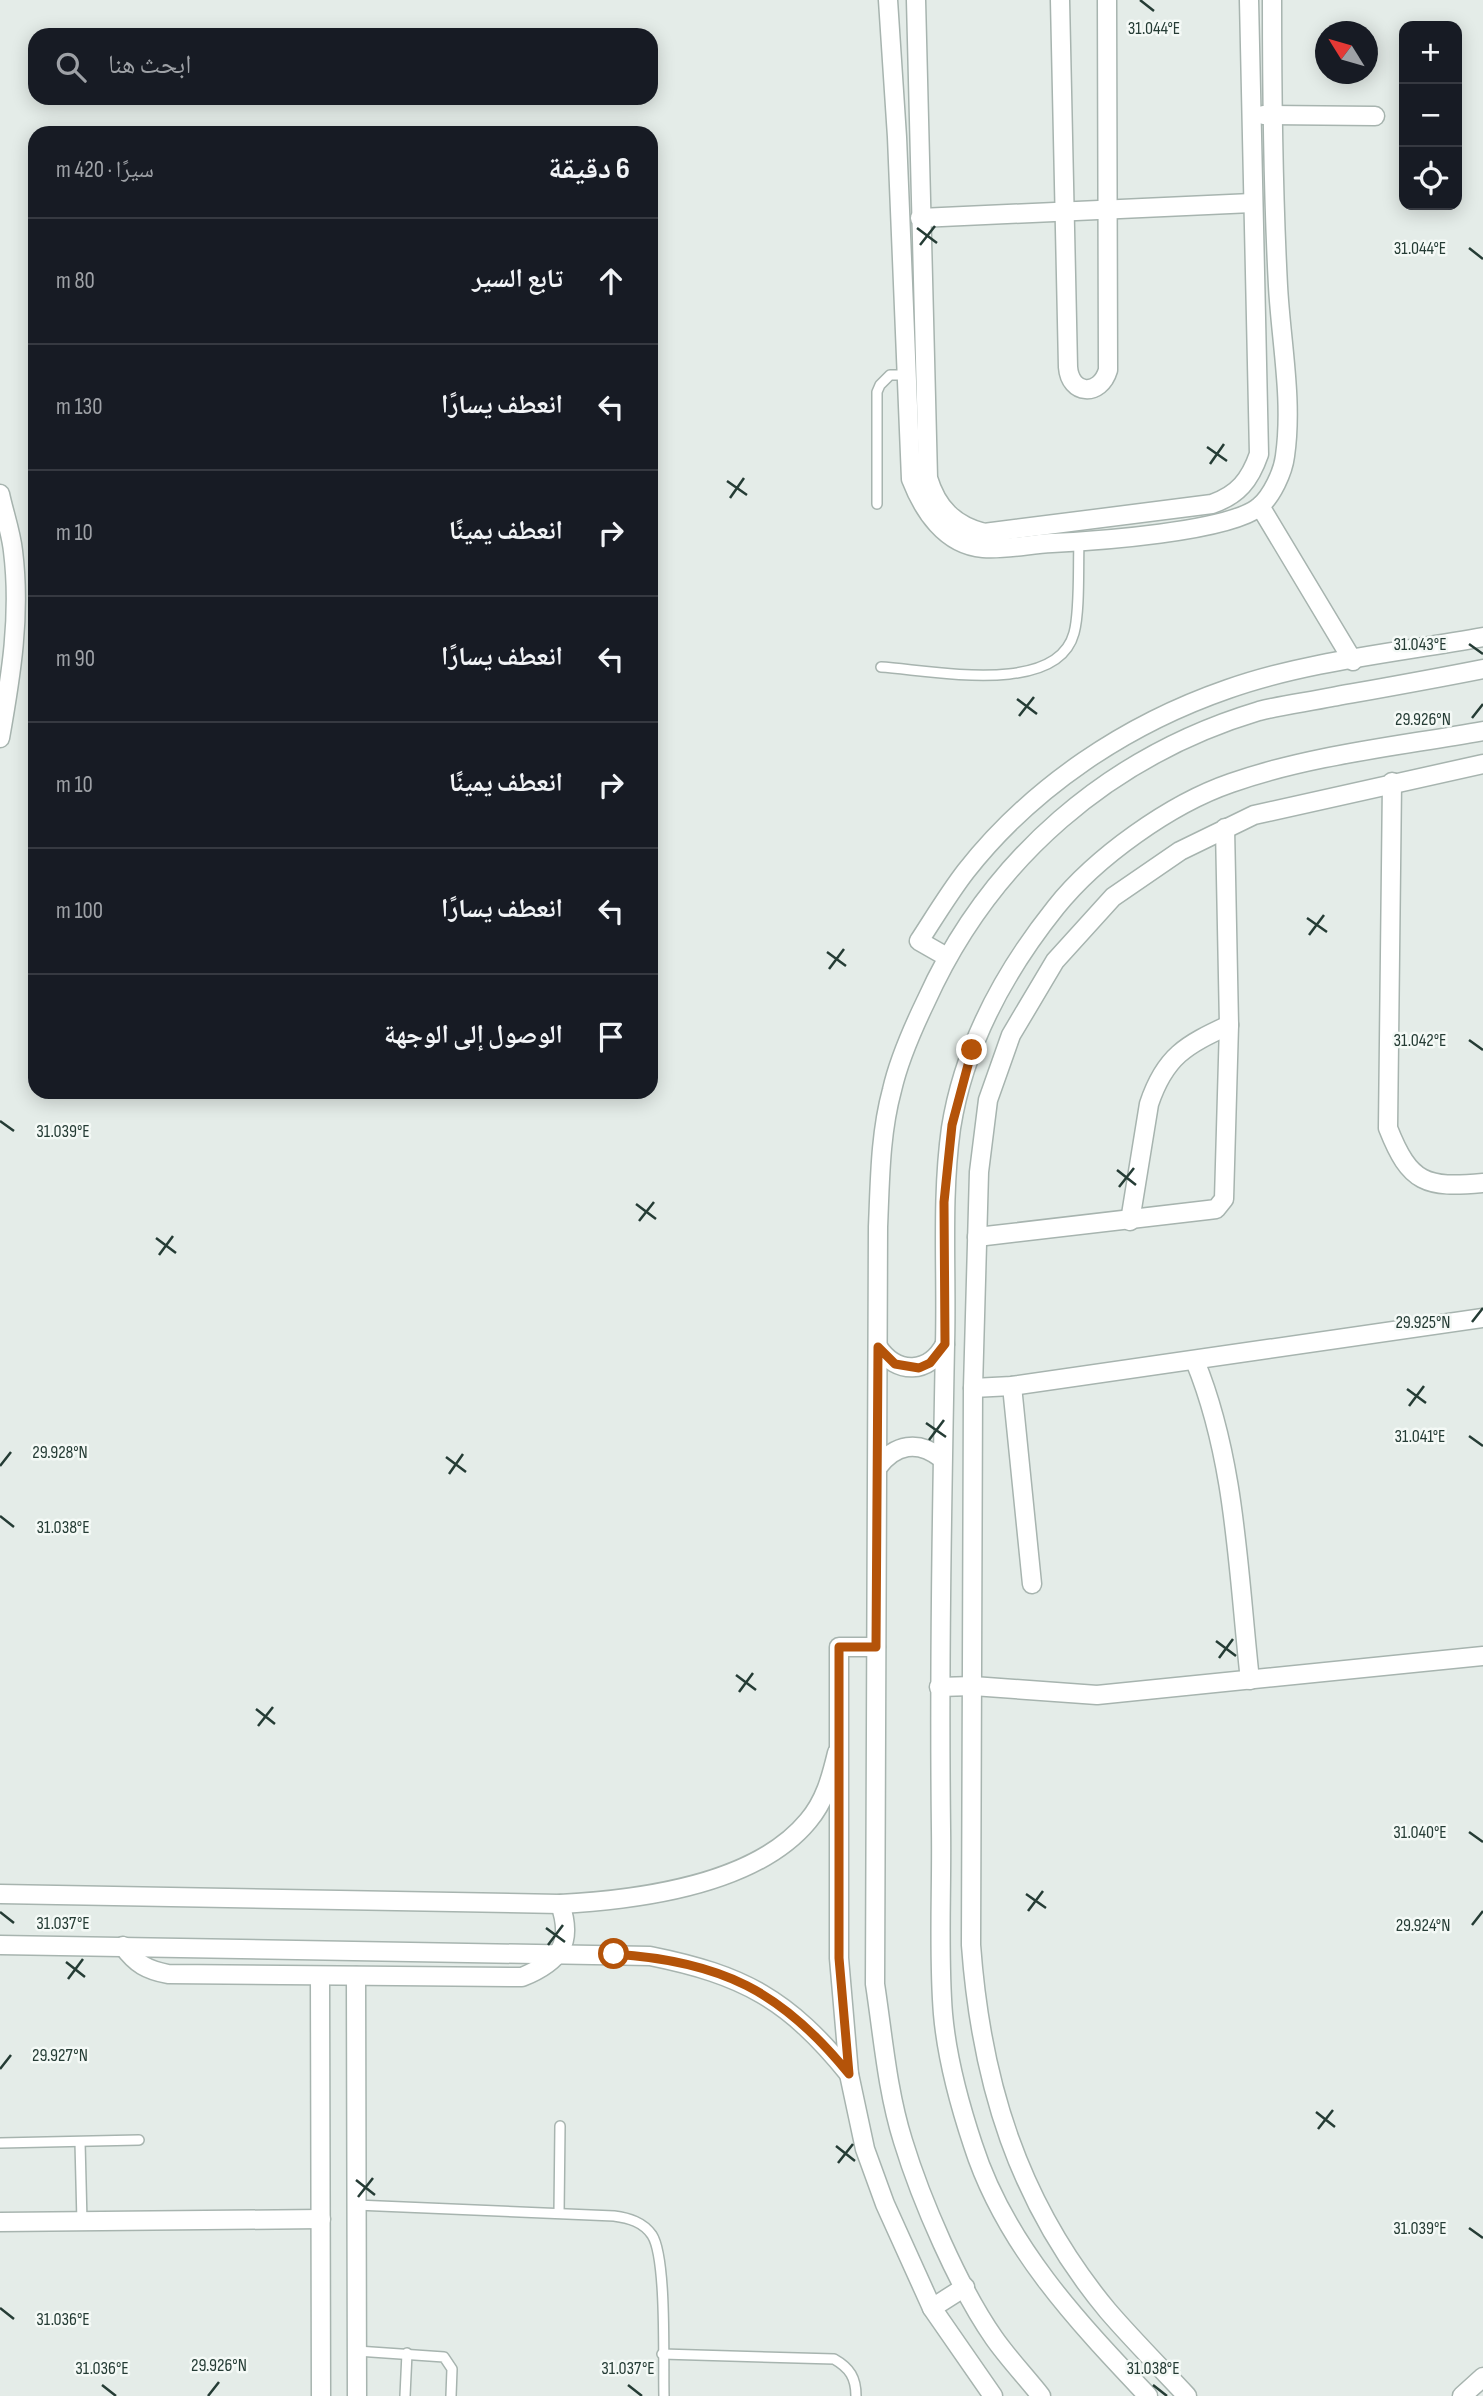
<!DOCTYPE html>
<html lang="ar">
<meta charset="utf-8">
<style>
body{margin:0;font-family:"Sofia Sans Condensed","Noto Naskh Arabic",sans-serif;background:#20242c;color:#f1f3f6;direction:rtl}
.controls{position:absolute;right:21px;top:21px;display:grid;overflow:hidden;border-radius:14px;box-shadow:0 4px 18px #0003}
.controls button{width:63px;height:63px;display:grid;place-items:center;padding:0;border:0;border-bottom:2px solid #363941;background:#171b24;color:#f1f3f6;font:35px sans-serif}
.compass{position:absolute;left:1315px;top:21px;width:63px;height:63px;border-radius:50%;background:#171b24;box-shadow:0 4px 18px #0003;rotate:307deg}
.stop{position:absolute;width:21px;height:21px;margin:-16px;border:5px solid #b45309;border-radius:50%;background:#fff}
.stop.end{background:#b45309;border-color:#fff;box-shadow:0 2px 7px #0008}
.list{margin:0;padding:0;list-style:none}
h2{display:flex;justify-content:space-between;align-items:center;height:91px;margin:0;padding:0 28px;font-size:30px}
h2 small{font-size:23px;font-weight:400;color:#9ea1a6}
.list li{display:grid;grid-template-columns:46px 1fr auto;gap:21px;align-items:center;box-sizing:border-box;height:126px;padding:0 28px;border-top:2px solid #363941}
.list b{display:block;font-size:26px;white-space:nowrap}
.list em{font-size:23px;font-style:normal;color:#9ea1a6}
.icon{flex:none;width:38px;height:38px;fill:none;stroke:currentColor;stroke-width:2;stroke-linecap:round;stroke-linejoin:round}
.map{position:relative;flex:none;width:1483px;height:2396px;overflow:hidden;direction:ltr}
.search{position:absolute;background:#171b24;box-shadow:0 4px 18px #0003;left:28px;top:28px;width:630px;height:77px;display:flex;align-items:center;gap:18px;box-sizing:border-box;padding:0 24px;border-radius:21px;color:#9ea1a6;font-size:26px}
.panel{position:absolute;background:#171b24;box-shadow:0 4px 18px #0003;left:28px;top:126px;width:630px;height:973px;border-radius:21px;direction:rtl}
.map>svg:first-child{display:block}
</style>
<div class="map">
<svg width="1483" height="2396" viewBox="0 0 1483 2396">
<rect width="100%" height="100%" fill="#e4ece8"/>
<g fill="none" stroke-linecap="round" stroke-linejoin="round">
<defs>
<g id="service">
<path d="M877,504V392L880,385L890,375H905"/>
<path d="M881,667C931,670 1057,697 1074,633C1080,611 1078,567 1079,542"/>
<path d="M80,2142L82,2222"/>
<path d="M0,2143L139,2140"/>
<path d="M356,2205L614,2216C629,2218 643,2222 652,2235C667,2258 663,2364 664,2396"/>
<path d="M559,2213L560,2126"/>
<path d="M357,2351L444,2357L452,2369L451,2396"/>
<path d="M662,2354L834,2359C850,2368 856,2378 856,2396"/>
<path d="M405,2396L407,2353"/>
</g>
<g id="minor">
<path d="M888,0L897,137L911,479C923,510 945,545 983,548C1005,550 1030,544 1052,543C1096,541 1227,532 1259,507C1272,496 1283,472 1285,456C1293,400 1281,342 1278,286C1273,191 1272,96 1272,0"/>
<path d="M916,0L928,478C937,508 954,525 984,533L1212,504C1238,495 1250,480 1259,454C1257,303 1253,152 1249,0"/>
<path d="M1060,0L1068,367C1070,395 1100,397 1108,370L1107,0"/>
<path d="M1263,115L1375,116"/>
<path d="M920,218L1252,203"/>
<path d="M0,494C4,513 11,532 13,551C21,615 11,676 0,738"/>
<path d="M1260,506L1353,661"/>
<path d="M1392,782L1388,1128C1410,1184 1426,1188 1483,1183"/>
<path d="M947,957L919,941C934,918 949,893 966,871C1033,786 1127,724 1228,689C1307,661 1401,652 1483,637"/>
<path d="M1130,1221L1149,1104C1165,1056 1186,1045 1229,1025"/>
<path d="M977,1237L1208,1210L1216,1209L1224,1199L1229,1025L1225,828"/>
<path d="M878,1347C897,1375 929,1374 945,1344"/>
<path d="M1195,1361C1236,1461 1238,1573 1250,1680"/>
<path d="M1012,1386L1032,1584"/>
<path d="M973,1388L1012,1386L1483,1318"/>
<path d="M878,1467C895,1444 918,1440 941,1458"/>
<path d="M876,1647H839V1958L849,2074L865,2149L885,2204L932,2308L993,2396"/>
<path d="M939,1687L973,1686L1097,1695L1483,1656"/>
<path d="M0,1894L560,1904C637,1900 755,1885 808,1821C825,1801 831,1778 837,1753"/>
<path d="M0,1945L650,1956C744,1975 788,1999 849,2074"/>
<path d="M123,1946C136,1964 147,1970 168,1974L522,1977C559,1962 574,1944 560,1904"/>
<path d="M320,1976L321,2396"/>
<path d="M356,1976L357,2396"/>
<path d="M0,2222L321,2219"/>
<path d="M932,2308L965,2287"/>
<path d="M1041,2396C1026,2377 1008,2358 994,2338C959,2288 921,2200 903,2141C887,2090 883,2036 875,1984L878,1227C880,1181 880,1134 892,1090C899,1059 912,1030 926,1001C990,859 1109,756 1259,711C1282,705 1308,702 1332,697C1382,688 1433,679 1483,669"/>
<path d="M1148,2396C1077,2321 1005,2245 973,2145C959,2103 947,2059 943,2014C938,1953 942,1890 941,1829C939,1667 942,1506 945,1344C947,1272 941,1200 951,1128C964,1046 1004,972 1056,907C1096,857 1170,804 1231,783C1311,755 1400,746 1483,731"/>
<path d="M1187,2396C1161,2368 1133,2340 1108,2311C1018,2203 981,2082 971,1945L973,1388L979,1172L988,1100L1011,1035L1055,961L1113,897L1180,851L1254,815L1483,764"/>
<path d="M1462,2396L1483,2377"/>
</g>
</defs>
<use href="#service" stroke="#a7b4af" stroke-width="12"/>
<use href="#minor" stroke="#a7b4af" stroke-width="21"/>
<use href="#service" stroke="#fff" stroke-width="9"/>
<use href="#minor" stroke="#fff" stroke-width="18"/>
</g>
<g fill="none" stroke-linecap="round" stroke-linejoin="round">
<path stroke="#b45309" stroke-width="9" d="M614,1954C721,1961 782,1991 849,2074L839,1958V1647H876L878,1347L895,1364L919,1368L930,1363L945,1344L944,1202L952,1125L972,1050"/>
</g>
<path fill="none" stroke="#253c35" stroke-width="2.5" d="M1140,0L1154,11M917,228L937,243M920,245L935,226M1469,248L1483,259M1207,447L1227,461M1210,464L1224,444M727,481L747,495M730,498L744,478M1469,644L1483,654M1017,699L1037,714M1019,716L1034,697M1472,718L1483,704M1307,918L1327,932M1309,935L1324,915M827,952L846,966M829,969L844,949M1469,1040L1483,1050M0,1121L14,1131M1117,1170L1136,1185M1119,1187L1134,1168M636,1204L656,1219M639,1221L654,1202M156,1238L176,1253M159,1255L173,1236M1472,1322L1483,1308M1407,1389L1426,1403M1409,1406L1424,1386M926,1423L946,1437M1469,1436L1483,1446M929,1440L944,1420M446,1457L466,1472M0,1466L11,1452M449,1474L463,1454M0,1516L14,1527M1216,1641L1236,1656M1219,1658L1233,1639M736,1675L756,1690M739,1692L753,1673M256,1709L275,1724M258,1726L273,1707M1469,1832L1483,1842M1026,1894L1046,1908M1028,1911L1043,1891M0,1912L14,1923M1472,1925L1483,1911M546,1928L565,1942M548,1945L563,1925M66,1962L85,1977M68,1979L83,1959M0,2069L11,2055M1316,2112L1335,2127M1318,2129L1333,2110M836,2146L855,2161M838,2163L853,2144M356,2180L375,2195M358,2197L373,2178M1469,2228L1483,2238M0,2308L14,2319M102,2385L116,2396M628,2385L642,2396M1153,2385L1167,2396M208,2396L219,2382"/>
<g font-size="18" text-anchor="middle" fill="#253c35" stroke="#f4f9f6" stroke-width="5" stroke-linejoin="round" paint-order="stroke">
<text x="1154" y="34">31.044°E</text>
<text x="1420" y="254">31.044°E</text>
<text x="1420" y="650">31.043°E</text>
<text x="1423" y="725">29.926°N</text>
<text x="1420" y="1046">31.042°E</text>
<text x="63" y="1137">31.039°E</text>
<text x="1423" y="1328">29.925°N</text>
<text x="1420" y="1442">31.041°E</text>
<text x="60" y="1458">29.928°N</text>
<text x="63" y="1533">31.038°E</text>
<text x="1420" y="1838">31.040°E</text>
<text x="63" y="1929">31.037°E</text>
<text x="1423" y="1931">29.924°N</text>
<text x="60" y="2061">29.927°N</text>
<text x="1420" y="2234">31.039°E</text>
<text x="63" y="2325">31.036°E</text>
<text x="219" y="2371">29.926°N</text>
<text x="102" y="2374">31.036°E</text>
<text x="628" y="2374">31.037°E</text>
<text x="1153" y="2374">31.038°E</text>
</g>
</svg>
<div class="controls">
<button>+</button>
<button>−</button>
<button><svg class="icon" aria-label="locate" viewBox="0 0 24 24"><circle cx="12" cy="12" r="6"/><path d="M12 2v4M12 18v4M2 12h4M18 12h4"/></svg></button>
</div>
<svg class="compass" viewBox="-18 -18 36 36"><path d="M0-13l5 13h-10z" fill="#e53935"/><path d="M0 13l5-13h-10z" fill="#9ea1a6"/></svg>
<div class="stop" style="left:614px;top:1954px"></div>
<div class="stop end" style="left:972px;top:1050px"></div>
<div class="search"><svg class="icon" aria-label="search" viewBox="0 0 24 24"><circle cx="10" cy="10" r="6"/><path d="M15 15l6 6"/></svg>ابحث هنا</div>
<section class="panel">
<h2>6 دقيقة<small>سيرًا · 420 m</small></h2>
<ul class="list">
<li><svg class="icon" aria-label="ahead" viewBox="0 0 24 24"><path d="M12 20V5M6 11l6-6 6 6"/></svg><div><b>تابع السير</b></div><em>80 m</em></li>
<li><svg class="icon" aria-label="left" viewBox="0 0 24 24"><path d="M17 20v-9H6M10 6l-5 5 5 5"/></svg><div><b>انعطف يسارًا</b></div><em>130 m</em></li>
<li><svg class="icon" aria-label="right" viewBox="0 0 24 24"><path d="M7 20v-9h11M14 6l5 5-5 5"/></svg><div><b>انعطف يمينًا</b></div><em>10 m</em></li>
<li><svg class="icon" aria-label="left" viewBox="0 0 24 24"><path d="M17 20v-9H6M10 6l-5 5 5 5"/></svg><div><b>انعطف يسارًا</b></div><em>90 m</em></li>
<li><svg class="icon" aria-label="right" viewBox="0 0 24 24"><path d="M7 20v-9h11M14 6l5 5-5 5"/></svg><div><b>انعطف يمينًا</b></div><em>10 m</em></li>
<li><svg class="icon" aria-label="left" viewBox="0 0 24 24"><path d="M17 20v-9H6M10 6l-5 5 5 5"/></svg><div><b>انعطف يسارًا</b></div><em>100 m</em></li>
<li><svg class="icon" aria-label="arrive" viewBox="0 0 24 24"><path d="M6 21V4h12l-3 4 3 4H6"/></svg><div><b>الوصول إلى الوجهة</b></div></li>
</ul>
</section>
</div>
